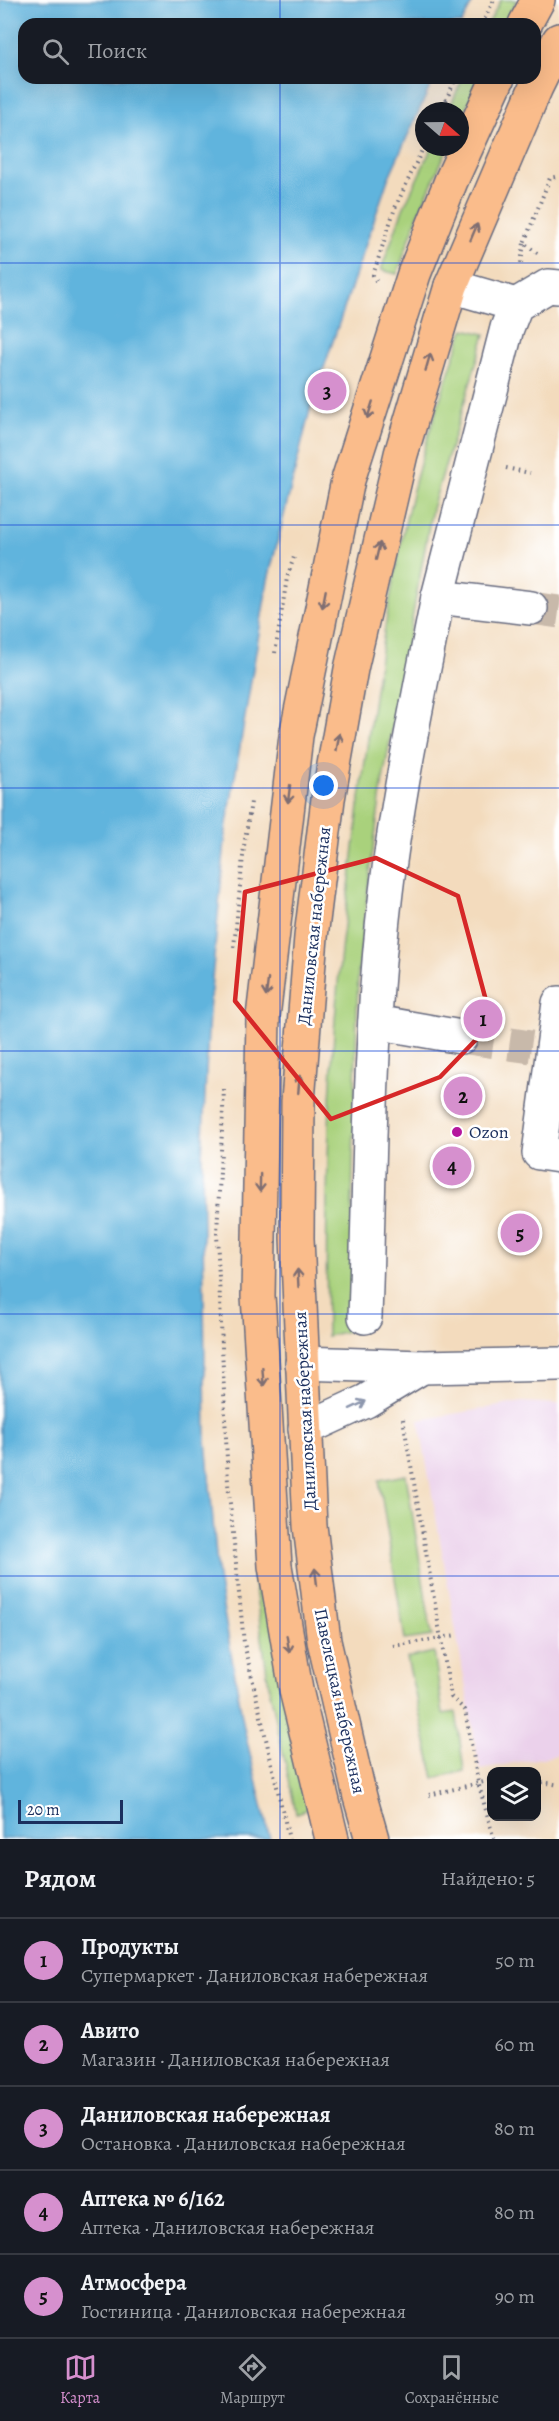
<!DOCTYPE html>
<html lang="ru">
<meta charset="utf-8">
<style>
body{margin:0;font-family:Alegreya,serif;background:#242831;color:#f1f3f6}
.controls{position:absolute;right:18px;bottom:18px;display:grid;overflow:hidden;border-radius:12px;box-shadow:0 6px 24px #0002}
.controls button{width:54px;height:54px;display:grid;place-items:center;padding:0;border:0;border-bottom:2px solid #363941;background:#171b24;color:#f1f3f6;font:30px sans-serif}
.compass{position:absolute;left:415px;top:102px;width:54px;height:54px;border-radius:50%;background:#171b24;box-shadow:0 6px 24px #0002;rotate:110deg}
.scale{position:absolute;left:18px;bottom:15px;width:105px;box-sizing:border-box;padding-left:6px;border:3px solid #1b2f5e;border-top:0;font-size:16px;line-height:21px;white-space:nowrap;color:#1b2f5e;-webkit-text-stroke:4px #fff;paint-order:stroke}
.you{position:absolute;left:324px;top:786px;width:21px;height:21px;margin:-15px;border:4px solid #fff;border-radius:50%;background:#1a73e8;box-shadow:0 0 0 9px #1a73e833}
.badge{display:grid;place-items:center;width:39px;height:39px;border-radius:50%;background:#d690ce;color:#111;font-size:20px;font-weight:700}
.pin{position:absolute;translate:-50% -50%;border:3px solid #fff;box-shadow:0 2px 6px #0006}
.list{margin:0;padding:0;list-style:none}
h2{display:flex;justify-content:space-between;align-items:center;height:78px;margin:0;padding:0 24px;font-size:26px}
h2 small{font-size:20px;font-weight:400;color:#9ea1a6}
.list li{display:grid;grid-template-columns:39px 1fr auto;gap:18px;align-items:center;box-sizing:border-box;height:84px;padding:0 24px;border-top:2px solid #363941}
.list b{display:block;font-size:22px;white-space:nowrap}
.list p{margin:0;font-size:20px;white-space:nowrap;color:#9ea1a6}
.list em{font-size:20px;font-style:normal;color:#9ea1a6}
.icon{flex:none;width:33px;height:33px;fill:none;stroke:currentColor;stroke-width:2;stroke-linecap:round;stroke-linejoin:round}
.map{position:relative;flex:none;width:559px;height:1839px;overflow:hidden}
.search{position:absolute;background:#171b24;box-shadow:0 6px 24px #0002;left:18px;right:18px;top:18px;height:66px;display:flex;align-items:center;gap:15px;box-sizing:border-box;padding:0 21px;border-radius:18px;color:#9ea1a6;font-size:22px}
.sheet{height:498px;background:#171b24}
nav{display:flex;justify-content:space-around;align-items:center;box-sizing:border-box;height:84px;border-top:2px solid #363941;background:#171b24;font-size:16px;color:#9ea1a6}
nav a{display:grid;justify-items:center;gap:3px}
nav .on{color:#d690ce}
.map>svg:first-child{display:block}
</style>
<div class="map">
<svg width="559" height="1839" viewBox="0 0 559 1839">
<rect width="100%" height="100%" fill="#fff"/>
<filter id="ink" filterUnits="userSpaceOnUse"><feTurbulence type="fractalNoise" baseFrequency=".0167" numOctaves="2"/><feDisplacementMap in="SourceGraphic" scale="12" xChannelSelector="R" yChannelSelector="G"/><feConvolveMatrix kernelMatrix="1 2 1 2 8 2 1 2 1" color-interpolation-filters="sRGB"/></filter>
<filter id="wash" filterUnits="userSpaceOnUse"><feTurbulence type="fractalNoise" baseFrequency=".008" numOctaves="4" result="noise"/><feDisplacementMap in="SourceGraphic" scale="24" xChannelSelector="R" yChannelSelector="G"/><feGaussianBlur stdDeviation="1.35" result="paint"/><feColorMatrix in="noise" values="0 0 0 0 0 0 0 0 0 0 0 0 0 0 0 0 0 1.4 0 .05"/><feComposite in="paint" operator="in"/></filter>
<g filter="url(#wash)">
<rect width="100%" height="100%" fill="#f3dbbd"/>
<path fill="#ebd1eb" d="M522,1402L559,1404V1755L480,1769L419,1420Z"/>
<g fill="#a9d17b" stroke="#62806c" stroke-width="1.5">
<path d="M501,0H517L504,24H488Z"/>
<path d="M463,78H479L460,121V111H448Z"/>
<path d="M432,147H448L418,215L397,274L381,270L403,209Z"/>
<path d="M464,329L485,334L432,509L382,785L370,872L358,975L352,1203L356,1329L327,1336C325,1208 328,1079 341,951C346,906 353,860 358,814C372,706 387,596 413,490C427,436 445,382 464,329Z"/>
<path d="M406,1475L432,1636L405,1640L379,1480Z"/>
<path d="M253,1575H267L308,1809L296,1813L269,1687Z"/>
<path d="M434,1652L443,1714L456,1712L464,1771L434,1778L407,1658Z"/>
</g>
<path fill="#61b4dd" stroke="#3e729e" stroke-width="1.5" d="M0,0H474L461,24H24V78H434L388,179L311,406L268,580L226,830L209,1011L202,1157L206,1440L218,1578L244,1728L270,1839H0Z"/>
</g>
<g filter="url(#ink)">
<g fill="none" stroke-linecap="round" stroke-linejoin="round">
<g stroke="#c8b9aa" stroke-width="33" stroke-dasharray="33 16" stroke-linecap="butt">
<path d="M531,608L559,612"/>
<path d="M461,1037L531,1047"/>
</g>
<defs>
<g id="minor">
<path d="M451,286L516,305"/>
<path d="M531,608L438,597L507,328L516,305L548,286L559,287"/>
<path d="M559,1003L539,1153L559,1156"/>
<path d="M375,1022L461,1037"/>
<path d="M365,1317C370,1175 369,1032 386,892C398,793 419,695 438,597"/>
<path d="M302,1363L422,1367L559,1364"/>
<path d="M305,1429L366,1401L422,1367"/>
</g>
<g id="major">
<path d="M525,24L538,0"/>
<path d="M332,1839L296,1690L275,1566L258,1296L263,1017L296,736L348,480L414,274L451,181L498,78"/>
<path d="M372,1839L360,1797L324,1641L310,1526L297,1238L298,1101L311,937L328,799L351,669L401,454L451,286L536,87L559,40"/>
</g>
</defs>
<use href="#minor" stroke="#676b7f" stroke-width="36"/>
<use href="#major" stroke="#676b7f" stroke-width="36"/>
<g stroke="#676b7f" stroke-width="4" stroke-dasharray="1.5 4.5" stroke-linecap="butt">
<path d="M482,24L494,0"/>
<path d="M441,111L456,78"/>
<path d="M537,253L524,243L550,178L559,176"/>
<path d="M521,263L524,243"/>
<path d="M376,281L373,275L395,208L424,146"/>
<path d="M506,468L530,473"/>
<path d="M275,653L287,578L295,554"/>
<path d="M234,947L244,846L251,802"/>
<path d="M224,1089L217,1233L228,1483L244,1643L289,1839"/>
<path d="M403,1419L451,1697L465,1710L478,1782L494,1839"/>
<path d="M393,1646L457,1635"/>
<path d="M536,1781L559,1785"/>
<path d="M429,1795L492,1780"/>
</g>
<use href="#minor" stroke="#fff" stroke-width="33"/>
<use href="#major" stroke="#fabc8b" stroke-width="33"/>
</g>
<defs><path id="oneway-shaft" d="M-6 0H5M1.5-3L5.5 0L1.5 3" fill="none" stroke-width="1.6" stroke-linecap="round" stroke-linejoin="round" transform="scale(1.5)"/></defs>
<g stroke="#7f6e72">
<use href="#oneway-shaft" transform="translate(474 232) rotate(-67)"/>
<use href="#oneway-shaft" transform="translate(428 362) rotate(-74)"/>
<use href="#oneway-shaft" transform="translate(370 410) rotate(108)"/>
<use href="#oneway-shaft" transform="translate(378 551) rotate(-77)"/>
<use href="#oneway-shaft" transform="translate(324 599) rotate(101)"/>
<use href="#oneway-shaft" transform="translate(338 742) rotate(-80)"/>
<use href="#oneway-shaft" transform="translate(289 794) rotate(97)"/>
<use href="#oneway-shaft" transform="translate(267 988) rotate(97)"/>
<use href="#oneway-shaft" transform="translate(299 1084) rotate(-85)"/>
<use href="#oneway-shaft" transform="translate(260 1183) rotate(91)"/>
<use href="#oneway-shaft" transform="translate(298 1278) rotate(-93)"/>
<use href="#oneway-shaft" transform="translate(263 1377) rotate(86)"/>
<use href="#oneway-shaft" transform="translate(316 1577) rotate(-97)"/>
<use href="#oneway-shaft" transform="translate(288 1644) rotate(81)"/>
</g>
<use stroke="#8d97ae" href="#oneway-shaft" transform="translate(358 1405) rotate(-25)"/>
</g>
<path fill="none" stroke="#d62828" stroke-width="4.5" stroke-linejoin="round" d="M376,858L458,896L492,1023L440,1077L331,1119L235,1001L245,892Z"/>
<path fill="none" stroke="#1d4ed8" stroke-width="1.5" stroke-opacity="0.55" d="M280,0V24M280,78V1839M0,263H559M0,525H559M0,788H559M0,1051H559M0,1314H559M0,1576H559"/>
<circle fill="#b5179e" stroke="#fff" stroke-width="2" cx="457" cy="1132" r="6"/>
<g text-anchor="middle" stroke-width="5" stroke-linejoin="round" paint-order="stroke">
<g font-size="18" fill="#1b2f5e" stroke="#fff">
<text transform="translate(314 926) rotate(-84)" y="6">Даниловская набережная</text>
<text transform="translate(305 1411) rotate(-93)" y="6">Даниловская набережная</text>
<text transform="translate(340 1701) rotate(78)" y="6">Павелецкая набережная</text>
</g>
<g font-size="18" fill="#1b2f5e" stroke="#fff" text-anchor="start">
<text x="469" y="1138">Ozon</text>
</g>
</g>
</svg>
<div class="controls">
<button><svg class="icon" aria-label="layers" viewBox="0 0 24 24"><path d="M12 4l9 5-9 5-9-5zM3 14l9 5 9-5"/></svg></button>
</div>
<svg class="compass" viewBox="-18 -18 36 36"><path d="M0-13l5 13h-10z" fill="#e53935"/><path d="M0 13l5-13h-10z" fill="#9ea1a6"/></svg>
<div class="scale">20 m</div>
<div class="you"></div>
<div class="pin badge" style="left:483px;top:1019px">1</div>
<div class="pin badge" style="left:463px;top:1096px">2</div>
<div class="pin badge" style="left:327px;top:391px">3</div>
<div class="pin badge" style="left:452px;top:1166px">4</div>
<div class="pin badge" style="left:520px;top:1233px">5</div>
<div class="search"><svg class="icon" aria-label="search" viewBox="0 0 24 24"><circle cx="10" cy="10" r="6"/><path d="M15 15l6 6"/></svg>Поиск</div>
</div>
<section class="sheet">
<h2>Рядом<small>Найдено: 5</small></h2>
<ul class="list">
<li><span class="badge">1</span><div><b>Продукты</b><p>Супермаркет · Даниловская набережная</p></div><em>50 m</em></li>
<li><span class="badge">2</span><div><b>Авито</b><p>Магазин · Даниловская набережная</p></div><em>60 m</em></li>
<li><span class="badge">3</span><div><b>Даниловская набережная</b><p>Остановка · Даниловская набережная</p></div><em>80 m</em></li>
<li><span class="badge">4</span><div><b>Аптека № 6/162</b><p>Аптека · Даниловская набережная</p></div><em>80 m</em></li>
<li><span class="badge">5</span><div><b>Атмосфера</b><p>Гостиница · Даниловская набережная</p></div><em>90 m</em></li>
</ul>
</section>
<nav>
<a class="on"><svg class="icon" aria-label="map" viewBox="0 0 24 24"><path d="M3 6l6-2 6 2 6-2v14l-6 2-6-2-6 2zM9 4v14M15 6v14"/></svg>Карта</a>
<a><svg class="icon" aria-label="directions" viewBox="0 0 24 24"><path d="M12 3l9 9-9 9-9-9zM9 14v-3h6M13 9l2 2-2 2"/></svg>Маршрут</a>
<a><svg class="icon" aria-label="saved" viewBox="0 0 24 24"><path d="M7 4h10v16l-5-4-5 4z"/></svg>Сохранённые</a>
</nav>
